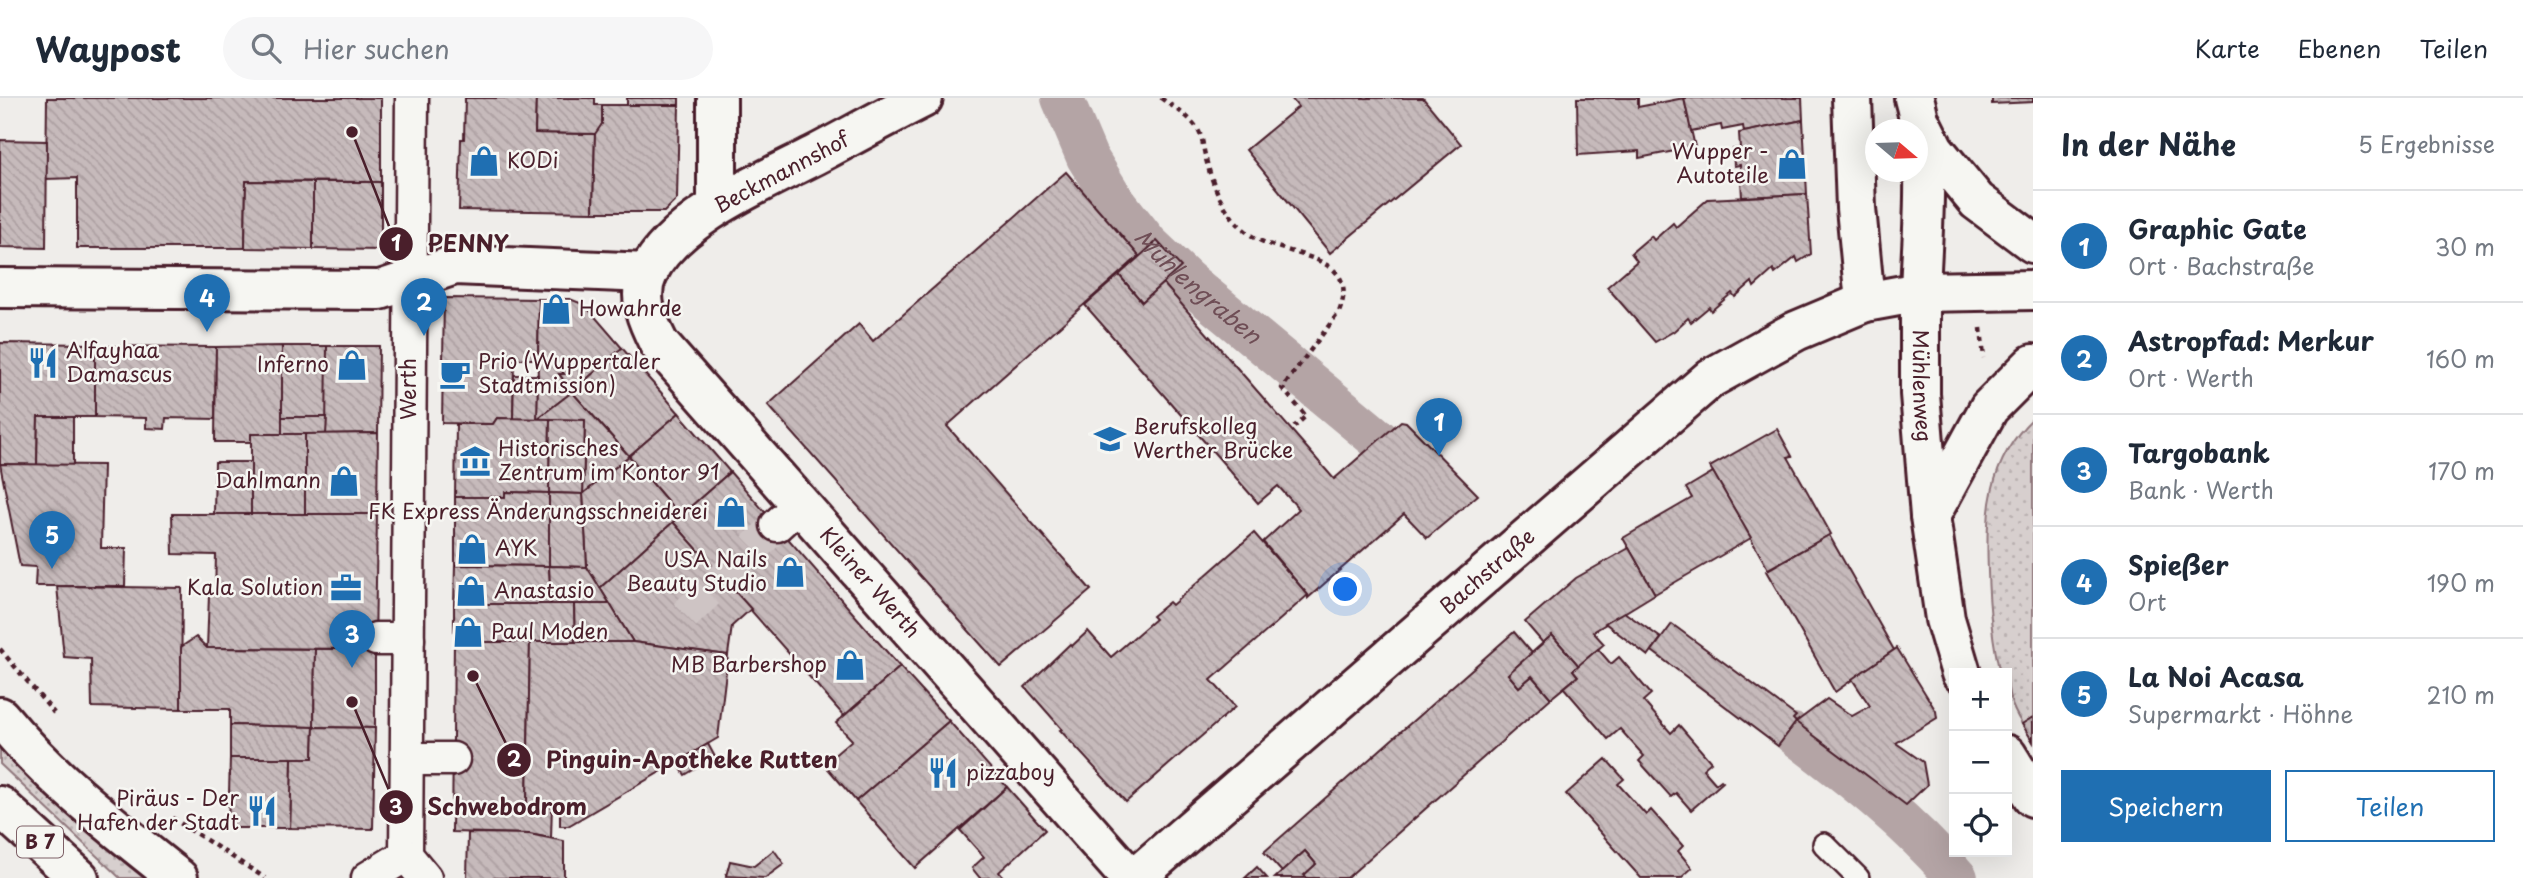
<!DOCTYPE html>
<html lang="de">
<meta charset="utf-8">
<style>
body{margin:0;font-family:"Playpen Sans",sans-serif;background:#f6f6f7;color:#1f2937}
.controls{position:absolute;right:21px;bottom:21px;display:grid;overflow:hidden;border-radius:0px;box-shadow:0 7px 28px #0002}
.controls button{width:63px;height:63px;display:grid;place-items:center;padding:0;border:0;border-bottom:2px solid #e0e1e3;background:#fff;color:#1f2937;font:35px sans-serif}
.compass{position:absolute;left:1865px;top:21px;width:63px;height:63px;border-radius:50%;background:#fff;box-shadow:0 7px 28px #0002;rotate:109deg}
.you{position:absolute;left:1346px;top:492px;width:24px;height:24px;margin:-18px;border:5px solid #fff;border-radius:50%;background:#1a73e8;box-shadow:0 0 0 10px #1a73e833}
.badge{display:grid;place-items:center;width:46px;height:46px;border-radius:50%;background:#1f6fb2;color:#fff;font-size:23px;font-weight:700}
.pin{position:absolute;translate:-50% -58px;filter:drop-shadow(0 2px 4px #0008)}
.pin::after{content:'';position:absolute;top:37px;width:24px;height:21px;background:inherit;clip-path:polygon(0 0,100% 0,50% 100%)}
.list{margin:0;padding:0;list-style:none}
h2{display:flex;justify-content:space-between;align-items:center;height:91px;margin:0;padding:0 28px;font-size:30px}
h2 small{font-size:23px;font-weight:400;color:#747a83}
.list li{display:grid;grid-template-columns:46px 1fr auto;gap:21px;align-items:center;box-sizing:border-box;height:112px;padding:0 28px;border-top:2px solid #e0e1e3}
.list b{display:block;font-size:26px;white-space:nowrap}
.list p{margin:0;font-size:23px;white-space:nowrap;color:#747a83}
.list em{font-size:23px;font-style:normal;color:#747a83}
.actions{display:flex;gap:14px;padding:21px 28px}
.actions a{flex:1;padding:16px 0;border:2px solid #1f6fb2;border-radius:0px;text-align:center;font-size:24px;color:#1f6fb2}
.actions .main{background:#1f6fb2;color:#fff}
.icon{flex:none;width:38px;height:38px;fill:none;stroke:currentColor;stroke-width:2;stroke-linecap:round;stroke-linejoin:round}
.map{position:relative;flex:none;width:2033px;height:780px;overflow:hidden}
header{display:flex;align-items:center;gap:42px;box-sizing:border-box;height:98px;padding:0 35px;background:#fff;border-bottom:2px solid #e0e1e3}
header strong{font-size:33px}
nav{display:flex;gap:38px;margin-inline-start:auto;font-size:24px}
.search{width:490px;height:63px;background:#f6f6f7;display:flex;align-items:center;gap:18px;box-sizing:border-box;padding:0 24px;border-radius:38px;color:#747a83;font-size:26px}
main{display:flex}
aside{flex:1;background:#fff}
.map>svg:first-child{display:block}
</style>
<header>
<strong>Waypost</strong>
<div class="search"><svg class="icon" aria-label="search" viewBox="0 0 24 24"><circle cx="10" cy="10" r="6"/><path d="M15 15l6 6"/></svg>Hier suchen</div>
<nav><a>Karte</a><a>Ebenen</a><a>Teilen</a></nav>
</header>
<main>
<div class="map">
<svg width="2033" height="780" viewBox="0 0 2033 780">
<defs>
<pattern id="grass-dots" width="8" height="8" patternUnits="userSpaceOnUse" patternTransform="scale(1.75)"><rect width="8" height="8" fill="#d7cfce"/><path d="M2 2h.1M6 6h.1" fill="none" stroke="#bab1b1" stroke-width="1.8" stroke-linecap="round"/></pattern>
<pattern id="building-back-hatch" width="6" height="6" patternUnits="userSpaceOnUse" patternTransform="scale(1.75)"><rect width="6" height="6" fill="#c6babb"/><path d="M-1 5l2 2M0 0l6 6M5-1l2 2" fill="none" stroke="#ac9fa1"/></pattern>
</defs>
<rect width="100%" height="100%" fill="#efedea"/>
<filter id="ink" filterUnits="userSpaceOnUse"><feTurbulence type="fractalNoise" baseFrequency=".0143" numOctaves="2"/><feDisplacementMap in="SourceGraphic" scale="14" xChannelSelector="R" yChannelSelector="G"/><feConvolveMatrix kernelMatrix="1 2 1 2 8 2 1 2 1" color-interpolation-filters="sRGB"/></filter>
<g filter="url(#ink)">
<g fill="url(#grass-dots)" stroke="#90777c" stroke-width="2">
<path d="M2033,320V619L2022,626C2011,608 2007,596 2007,575H2000C1992,542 1989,509 1988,474C1986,415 1987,364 2033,320Z"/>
<path d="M0,647C46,694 92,740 144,780H120L0,666Z"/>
</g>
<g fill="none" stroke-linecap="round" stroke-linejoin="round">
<g stroke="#b4a4a5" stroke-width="42">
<path id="s1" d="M1062,0L1087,59L1114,103L1148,146L1187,183L1379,342"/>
<path d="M1794,636C1853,680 1909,724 1957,780"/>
</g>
</g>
<g fill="url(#building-back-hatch)" stroke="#4a1f2b" stroke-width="2">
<path d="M47,0H381V84L246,83L245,150H77V80L46,81Z"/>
<path d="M465,0H536L535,35L595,36L593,114L459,112L461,41H464Z"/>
<path d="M536,0H595V7H602V26L597,36L535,35Z"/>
<rect x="627" y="0" width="52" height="7"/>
<path d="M1291,0H1423L1461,46L1330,155L1246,52L1298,9Z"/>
<path d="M1577,0H1638V9L1684,0L1695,49L1639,60V53L1578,57Z"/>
<path d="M1684,0H1802L1803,22L1744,34L1743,28L1722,32L1721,27L1691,33Z"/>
<path d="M1992,0H2033V4L1992,6Z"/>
<path d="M602,7H679L677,101L664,114H593L595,36L602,26Z"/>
<path d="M1803,22L1807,96L1742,99L1740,67L1734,68L1733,51L1740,50L1739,35Z"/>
<path d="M0,42L47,43L46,150L0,149Z"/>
<path d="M1066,74L1139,158L947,328L1091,492L1001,569L768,307L859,226L873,243Z"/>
<path d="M246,83L313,84V151L245,150Z"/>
<path d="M313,84H381V152L313,151Z"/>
<path d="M1807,96L1811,156L1798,164L1796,159L1775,176L1773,172L1754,189L1752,184L1735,199L1732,195L1711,213L1709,209L1691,224L1688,220L1674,233L1655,244L1607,189L1637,163L1631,155L1651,138L1654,142L1673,125L1676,129L1708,101Z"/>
<path d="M1157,143L1181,169L1142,204L1119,177Z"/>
<path d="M1119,177L1142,204L1163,185L1334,381L1401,323L1406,324L1478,397L1427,440L1404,416L1308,500V497L1263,444L1299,411L1278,388L1258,405L1085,207Z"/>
<path d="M444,200L539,201L538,261H514L513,321L497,320L493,326L442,325Z"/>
<path d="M539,201H570L585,207L622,250L572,294L559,276H564L553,261H538Z"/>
<path d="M0,245L95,246V319H38L37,367L0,366Z"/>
<path d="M95,248L216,249L215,321L166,320L165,331L146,330V320L95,319Z"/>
<rect x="282" y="248" width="45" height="71"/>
<path d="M282,248V336H251V344H215L216,249Z"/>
<path d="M327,248H379L378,335L326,336Z"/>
<path d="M622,250L679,315L629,358L572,294Z"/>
<path d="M538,261H553L564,276H559L572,294L537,321Z"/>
<path d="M514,277H538L537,321H513Z"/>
<path d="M572,294L629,358L583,396L585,322L537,321Z"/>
<path d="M679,315L730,374L680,418L629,358Z"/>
<path d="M38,319H73V367H37Z"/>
<path d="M282,319H327L326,336H282Z"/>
<path d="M497,320L550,321L549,395L505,394V399H455L456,326H493Z"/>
<path d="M550,321L585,322L583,396L549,395Z"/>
<path d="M1777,331L1792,358L1788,359L1831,436L1768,471L1710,369Z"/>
<path d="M378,335L377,416H305V336Z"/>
<rect x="251" y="336" width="54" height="80"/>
<path d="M629,358L680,418L600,490L587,469L583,396Z"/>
<path d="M215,364H251V416H214Z"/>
<path d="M0,366L103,367L101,450H126L125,488H35L36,469L20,468Z"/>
<path d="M730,374L900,569L844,618L673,424Z"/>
<path d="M1713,374L1751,440L1655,496L1623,440L1692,400L1686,390Z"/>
<path d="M505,394L549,395V468L455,467V399H505Z"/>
<path d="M549,395L583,396L587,469L549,468Z"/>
<path d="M172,416H377L375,551L207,550L209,497L215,496L216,457L173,456Z"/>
<path d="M673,424L751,511L732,528L728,557L633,544L600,490Z"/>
<path d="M1254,435L1308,497L1211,582L1235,609L1126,704L1060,632L1062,631L1025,589L1070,546L1072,548L1088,533L1111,559L1155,521L1152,518L1169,504L1172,507Z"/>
<path d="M1829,437L1894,552L1835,594L1766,473Z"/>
<path d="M1629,450L1655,496L1593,534L1604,546L1579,568L1552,537L1543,545L1525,524L1576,480Z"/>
<path d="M455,467L549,468L551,506H454Z"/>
<path d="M549,468L587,469L610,506H551Z"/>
<path d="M57,488L182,490L181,611L92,609L91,561L64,559Z"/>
<path d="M454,506H574L575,544H454Z"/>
<path d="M574,506H610L633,544H575Z"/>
<path d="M1624,514L1661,540L1648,558L1605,525Z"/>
<path d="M1672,526L1796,618L1793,621L1796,624L1778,648L1652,553Z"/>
<path d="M1514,534L1532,555L1508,576L1519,589L1532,578L1551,600L1347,780H1307L1304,777L1316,766L1305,753L1282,774L1264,754Z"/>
<path d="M1552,537L1579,568L1573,572L1578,578L1551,600L1532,578L1519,589L1508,576Z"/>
<path d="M196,539L207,550L315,551L314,629L230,627V611H181V549Z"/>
<path d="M454,544H530L527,706H552L551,740L529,736L452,734Z"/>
<path d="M530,544H633L728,557L718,640L568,728H560V709L527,706Z"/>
<path d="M1897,550L1936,613L1937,620L1896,645L1923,664L1927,687L1906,707L1796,624L1827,601L1852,618L1870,608L1852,581Z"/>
<path d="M315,551H375V630L314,629Z"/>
<path d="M1598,551L1611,566L1619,559L1651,596L1643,603L1671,635L1679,627L1711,664L1703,671L1716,686L1721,682L1723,684L1691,712L1676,695L1671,699L1639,663L1644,658L1620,631L1608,641L1564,590L1578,578L1573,572Z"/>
<path d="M900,569L949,623L856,703L824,666L852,642L836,625Z"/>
<path d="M2033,619V644L2022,626Z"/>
<path d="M949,623L1007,689L915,770L856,703Z"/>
<path d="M230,627L314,629L313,660H230Z"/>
<path d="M314,629L375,630L373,731L290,730L292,660H313Z"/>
<path d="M708,646L715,659L685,677L677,664Z"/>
<path d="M230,660H292L290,730H228Z"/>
<path d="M1606,661L1624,681L1618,686L1646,717L1651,712L1683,748L1678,753L1692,770L1681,780H1641L1566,696Z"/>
<path d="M1007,689L1045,732L999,774L1004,780H980L972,770L984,759L960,732Z"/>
<path d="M468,735L529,736L564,743V780H467Z"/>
<path d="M774,752L784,766L765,780L726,778L730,763L754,768Z"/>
<path d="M1305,753L1316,766L1304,777L1307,780H1275Z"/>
<path d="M1257,769L1267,780H1245Z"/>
</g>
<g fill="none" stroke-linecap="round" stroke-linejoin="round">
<path stroke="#cec4c4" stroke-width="32" stroke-dasharray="32 16" stroke-linecap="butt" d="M685,517L777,427"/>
<defs>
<path id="service" d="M1824,746L1858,780"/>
<g id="pedestrian">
<path d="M412,0L406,757L425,780"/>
<path d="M777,427L799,407"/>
<path d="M376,541H408"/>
<path d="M407,661H453"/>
<path d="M368,780L406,757"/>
</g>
<g id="minor">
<path id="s2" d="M923,0C887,18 851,38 815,57C764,83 674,121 648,175C636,200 648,224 659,246L1130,780"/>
<path d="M717,108V0"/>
<path d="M0,190L380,192L455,167L648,175"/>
<path id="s3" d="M1920,194V296L1930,418L1945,521L1961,575"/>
<path d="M2007,657L2033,699"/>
</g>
<g id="secondary">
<path d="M1852,0L1856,110L1865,204"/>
<path d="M1914,0C1931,60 1922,132 1920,194"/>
<path d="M1922,27L1934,51L1977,103L2033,145"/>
<path d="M1930,418L1989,310L2033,266"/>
<path id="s4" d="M1135,780L1711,280L1796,233L1865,204L1920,194L2033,192"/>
</g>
<g id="primary">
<path d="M0,619C51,681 115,730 178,780"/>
<path d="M0,708L79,780"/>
</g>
</defs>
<use href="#service" stroke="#4a1f2b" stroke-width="26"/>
<use href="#pedestrian" stroke="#4a1f2b" stroke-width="37"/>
<use href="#minor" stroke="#4a1f2b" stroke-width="44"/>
<use href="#secondary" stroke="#4a1f2b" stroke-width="44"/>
<use href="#primary" stroke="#4a1f2b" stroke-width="44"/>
<g stroke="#4a1f2b" stroke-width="4.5" stroke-dasharray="5 5" stroke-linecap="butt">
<path d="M1161,0C1175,11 1193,19 1200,36C1203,42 1203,50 1205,57C1212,87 1224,116 1248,135C1279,161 1364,152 1339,214L1282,290L1306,318L1294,329"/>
<path d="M1981,230L1984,260"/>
<path d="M0,551L54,615"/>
<path d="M172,720L265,780"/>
</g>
<use href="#service" stroke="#f6f6f2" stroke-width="21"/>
<use href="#pedestrian" stroke="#f6f6f2" stroke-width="32"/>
<use href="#minor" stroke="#f6f6f2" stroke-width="38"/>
<use href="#secondary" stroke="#f6f6f2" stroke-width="38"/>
<use href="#primary" stroke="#f6f6f2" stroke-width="38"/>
</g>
</g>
<defs>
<symbol id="shop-bare" viewBox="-9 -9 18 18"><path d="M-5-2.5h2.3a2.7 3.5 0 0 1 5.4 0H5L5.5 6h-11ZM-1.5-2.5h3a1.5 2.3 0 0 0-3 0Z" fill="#1f6fb2" stroke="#f6f6f2" stroke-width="2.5" paint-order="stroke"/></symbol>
<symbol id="restaurant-bare" viewBox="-9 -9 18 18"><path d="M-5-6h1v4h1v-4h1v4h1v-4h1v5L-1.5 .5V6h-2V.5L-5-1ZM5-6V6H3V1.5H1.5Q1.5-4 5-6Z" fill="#1f6fb2" stroke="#f6f6f2" stroke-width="2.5" paint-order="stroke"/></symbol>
<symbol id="cafe-bare" viewBox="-9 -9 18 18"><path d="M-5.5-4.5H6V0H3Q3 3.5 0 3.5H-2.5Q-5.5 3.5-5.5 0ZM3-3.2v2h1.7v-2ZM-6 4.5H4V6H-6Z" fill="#1f6fb2" stroke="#f6f6f2" stroke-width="2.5" paint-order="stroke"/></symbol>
<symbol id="university-bare" viewBox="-9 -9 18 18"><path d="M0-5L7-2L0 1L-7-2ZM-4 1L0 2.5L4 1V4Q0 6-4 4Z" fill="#1f6fb2" stroke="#f6f6f2" stroke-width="2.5" paint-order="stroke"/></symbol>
<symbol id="museum-bare" viewBox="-9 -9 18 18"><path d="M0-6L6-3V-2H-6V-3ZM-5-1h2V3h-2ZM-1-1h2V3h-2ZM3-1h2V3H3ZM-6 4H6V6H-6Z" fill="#1f6fb2" stroke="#f6f6f2" stroke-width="2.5" paint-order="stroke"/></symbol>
<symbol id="office-bare" viewBox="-9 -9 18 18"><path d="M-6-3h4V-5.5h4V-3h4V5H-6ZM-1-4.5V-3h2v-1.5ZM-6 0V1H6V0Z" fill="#1f6fb2" stroke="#f6f6f2" stroke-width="2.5" paint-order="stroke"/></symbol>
</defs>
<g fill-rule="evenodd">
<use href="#shop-bare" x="462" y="41" width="44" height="44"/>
<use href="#shop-bare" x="1770" y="44" width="44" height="44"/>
<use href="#shop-bare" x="534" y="189" width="44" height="44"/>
<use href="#restaurant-bare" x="21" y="243" width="44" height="44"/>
<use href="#shop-bare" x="330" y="245" width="44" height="44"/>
<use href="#cafe-bare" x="433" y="254" width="44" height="44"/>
<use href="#university-bare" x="1088" y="319" width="44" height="44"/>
<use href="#museum-bare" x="453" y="341" width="44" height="44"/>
<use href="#shop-bare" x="322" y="361" width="44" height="44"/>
<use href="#shop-bare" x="709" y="392" width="44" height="44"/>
<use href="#shop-bare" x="450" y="429" width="44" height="44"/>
<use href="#shop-bare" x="768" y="452" width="44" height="44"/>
<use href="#office-bare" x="324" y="468" width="44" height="44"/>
<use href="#shop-bare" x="449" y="471" width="44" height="44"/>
<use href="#shop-bare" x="446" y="512" width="44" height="44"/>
<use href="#shop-bare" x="828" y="545" width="44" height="44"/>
<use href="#restaurant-bare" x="921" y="653" width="44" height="44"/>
<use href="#restaurant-bare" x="240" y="691" width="44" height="44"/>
</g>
<g text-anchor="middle" stroke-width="5" stroke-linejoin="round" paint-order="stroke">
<rect fill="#f6f6f2" stroke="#7e6067" stroke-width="2" x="17" y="728.5" width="46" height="31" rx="5"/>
<g font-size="19" font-weight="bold" fill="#4a1f2b">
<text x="40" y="751">B 7</text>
</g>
<g font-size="21" fill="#4a1f2b" stroke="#f6f6f2" text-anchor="start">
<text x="1769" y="61" text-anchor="end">Wupper -<tspan x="1769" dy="24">Autoteile</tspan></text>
<text x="507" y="70">KODi</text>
<text x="579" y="218">Howahrde</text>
<text x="66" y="260">Alfayhaa<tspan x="66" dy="24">Damascus</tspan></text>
<text x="478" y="271">Prio (Wuppertaler<tspan x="478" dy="24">Stadtmission)</tspan></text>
<text x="329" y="274" text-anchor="end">Inferno</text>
<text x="1133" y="336">Berufskolleg<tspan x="1133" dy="24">Werther Brücke</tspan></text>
<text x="498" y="358">Historisches<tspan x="498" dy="24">Zentrum im Kontor 91</tspan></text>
<text x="321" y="390" text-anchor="end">Dahlmann</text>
<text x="708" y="421" text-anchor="end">FK Express Änderungsschneiderei</text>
<text x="495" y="458">AYK</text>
<text x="767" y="469" text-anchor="end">USA Nails<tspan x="767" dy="24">Beauty Studio</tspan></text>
<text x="323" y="497" text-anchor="end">Kala Solution</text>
<text x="494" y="500">Anastasio</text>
<text x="491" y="541">Paul Moden</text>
<text x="827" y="574" text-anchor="end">MB Barbershop</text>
<text x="966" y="682">pizzaboy</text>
<text x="239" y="708" text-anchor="end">Piräus - Der<tspan x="239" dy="24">Hafen der Stadt</tspan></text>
</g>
<g font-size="21" fill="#4a1f2b" stroke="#f6f6f2">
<text transform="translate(782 75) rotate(-28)" y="7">Beckmannshof</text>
<text dy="7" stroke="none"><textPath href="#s3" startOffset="94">Mühlenweg</textPath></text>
<text transform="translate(409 291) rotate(-90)" y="7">Werth</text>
<text dy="7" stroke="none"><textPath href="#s4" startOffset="467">Bachstraße</textPath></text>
<text dy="7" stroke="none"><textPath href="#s2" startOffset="723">Kleiner Werth</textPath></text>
</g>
<g font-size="23" font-style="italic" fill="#6f4e56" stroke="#f6f6f2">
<text dy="8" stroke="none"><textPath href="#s1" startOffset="236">Mühlengraben</textPath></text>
</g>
</g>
<path fill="none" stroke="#4a1f2b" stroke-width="2.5" d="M352 34L396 146M473 578L514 662M352 604L396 709"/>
<g fill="#4a1f2b" stroke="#f6f6f2" stroke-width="2.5">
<circle cx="352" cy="34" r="7"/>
<circle cx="473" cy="578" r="7"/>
<circle cx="352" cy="604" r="7"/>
<circle cx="396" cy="146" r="18"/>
<circle cx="514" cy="662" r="18"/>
<circle cx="396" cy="709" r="18"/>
</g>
<g font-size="21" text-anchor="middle" font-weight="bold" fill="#fff">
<text x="396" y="153">1</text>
<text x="514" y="669">2</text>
<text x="396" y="717">3</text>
</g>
<g font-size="23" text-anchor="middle" font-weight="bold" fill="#4a1f2b" stroke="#f6f6f2" stroke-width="5" stroke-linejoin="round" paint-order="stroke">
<text x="468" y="154">PENNY</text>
<text x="692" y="670">Pinguin-Apotheke Rutten</text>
<text x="507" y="717">Schwebodrom</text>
</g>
</svg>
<div class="controls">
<button>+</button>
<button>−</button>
<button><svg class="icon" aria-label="locate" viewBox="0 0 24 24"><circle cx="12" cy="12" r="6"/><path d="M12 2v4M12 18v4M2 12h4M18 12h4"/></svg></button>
</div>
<svg class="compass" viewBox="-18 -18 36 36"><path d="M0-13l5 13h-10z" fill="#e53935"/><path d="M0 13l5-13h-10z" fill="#747a83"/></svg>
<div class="you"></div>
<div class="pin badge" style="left:1439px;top:358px">1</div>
<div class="pin badge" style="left:424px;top:238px">2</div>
<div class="pin badge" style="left:352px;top:570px">3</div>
<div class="pin badge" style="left:207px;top:234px">4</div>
<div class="pin badge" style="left:52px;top:471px">5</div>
</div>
<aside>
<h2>In der Nähe<small>5 Ergebnisse</small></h2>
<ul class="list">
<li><span class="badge">1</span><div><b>Graphic Gate</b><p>Ort · Bachstraße</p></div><em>30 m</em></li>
<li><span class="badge">2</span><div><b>Astropfad: Merkur</b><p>Ort · Werth</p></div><em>160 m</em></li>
<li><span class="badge">3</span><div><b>Targobank</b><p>Bank · Werth</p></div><em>170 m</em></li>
<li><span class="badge">4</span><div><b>Spießer</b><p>Ort</p></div><em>190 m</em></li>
<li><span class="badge">5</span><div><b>La Noi Acasa</b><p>Supermarkt · Höhne</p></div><em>210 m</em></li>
</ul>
<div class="actions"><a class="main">Speichern</a><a>Teilen</a></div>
</aside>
</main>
